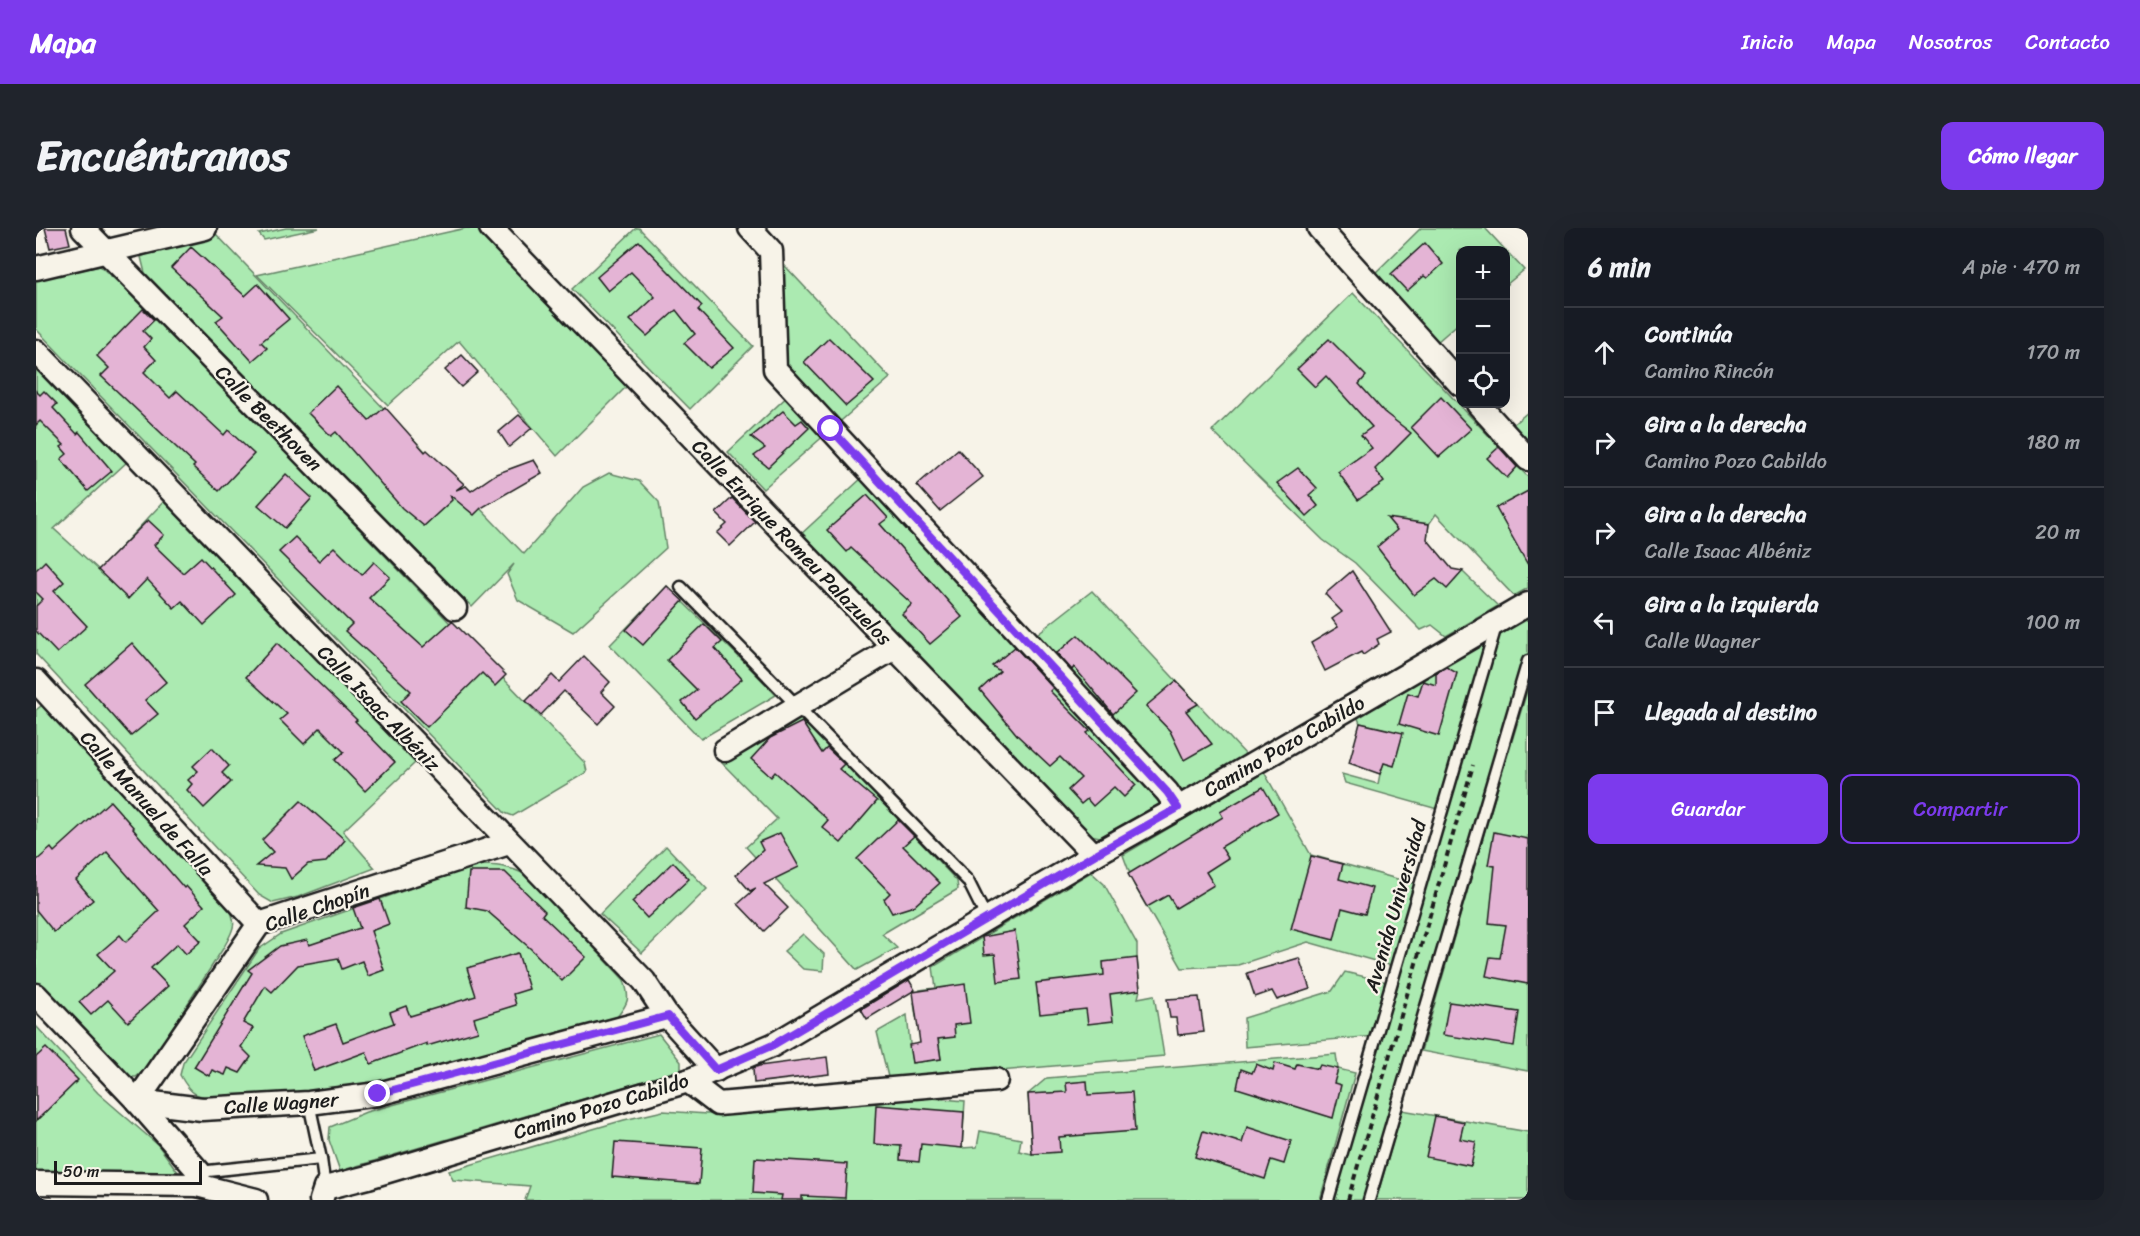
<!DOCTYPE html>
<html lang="es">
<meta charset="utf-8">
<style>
body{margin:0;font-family:Sriracha,sans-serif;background:#20242c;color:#f1f3f6}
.controls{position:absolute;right:18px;top:18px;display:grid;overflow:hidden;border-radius:12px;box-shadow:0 6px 24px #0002}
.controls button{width:54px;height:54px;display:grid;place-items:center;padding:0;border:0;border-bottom:2px solid #363941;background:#171b24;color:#f1f3f6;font:30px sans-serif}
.scale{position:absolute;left:18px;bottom:15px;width:148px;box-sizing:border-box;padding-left:6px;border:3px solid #1c1c1c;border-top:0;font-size:16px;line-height:21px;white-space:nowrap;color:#1c1c1c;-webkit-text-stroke:4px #f7f3e8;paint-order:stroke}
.stop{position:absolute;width:18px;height:18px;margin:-14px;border:4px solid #7c3aed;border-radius:50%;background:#fff}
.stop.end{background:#7c3aed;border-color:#fff;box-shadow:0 2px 6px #0008}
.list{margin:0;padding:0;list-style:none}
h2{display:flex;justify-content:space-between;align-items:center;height:78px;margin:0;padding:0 24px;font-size:26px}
h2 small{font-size:20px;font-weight:400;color:#9ea1a6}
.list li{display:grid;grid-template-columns:39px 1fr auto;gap:18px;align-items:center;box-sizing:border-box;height:90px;padding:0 24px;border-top:2px solid #363941}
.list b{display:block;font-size:22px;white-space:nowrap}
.list p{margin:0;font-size:20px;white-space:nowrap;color:#9ea1a6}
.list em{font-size:20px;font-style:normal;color:#9ea1a6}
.actions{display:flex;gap:12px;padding:18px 24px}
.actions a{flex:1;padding:14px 0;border:2px solid #7c3aed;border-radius:12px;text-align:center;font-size:21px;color:#7c3aed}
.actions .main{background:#7c3aed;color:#fff}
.icon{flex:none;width:33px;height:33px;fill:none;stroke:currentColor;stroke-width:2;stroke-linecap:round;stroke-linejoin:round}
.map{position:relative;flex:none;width:1492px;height:972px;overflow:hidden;border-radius:12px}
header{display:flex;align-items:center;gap:36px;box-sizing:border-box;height:84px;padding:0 30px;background:#7c3aed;color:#fff}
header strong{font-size:28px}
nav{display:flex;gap:33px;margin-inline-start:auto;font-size:21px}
.intro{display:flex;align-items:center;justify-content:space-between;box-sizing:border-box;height:144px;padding:0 36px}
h1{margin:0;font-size:42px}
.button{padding:15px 27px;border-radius:12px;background:#7c3aed;color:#fff;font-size:21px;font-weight:700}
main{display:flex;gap:36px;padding:0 36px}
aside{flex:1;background:#171b24;border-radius:12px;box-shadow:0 6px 24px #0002}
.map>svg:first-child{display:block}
</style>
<header>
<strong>Mapa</strong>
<nav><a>Inicio</a><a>Mapa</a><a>Nosotros</a><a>Contacto</a></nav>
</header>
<div class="intro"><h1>Encuéntranos</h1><a class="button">Cómo llegar</a></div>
<main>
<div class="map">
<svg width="1492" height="972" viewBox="0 0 1492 972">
<rect width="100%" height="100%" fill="#f7f3e8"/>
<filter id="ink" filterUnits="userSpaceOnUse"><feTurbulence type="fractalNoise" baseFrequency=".0167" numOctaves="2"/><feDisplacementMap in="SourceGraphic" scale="12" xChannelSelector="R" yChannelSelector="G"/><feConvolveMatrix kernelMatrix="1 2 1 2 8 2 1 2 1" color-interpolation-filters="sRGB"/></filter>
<g filter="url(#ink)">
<g fill="#abeab1" stroke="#648366" stroke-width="1.5">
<path d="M250,0H283L228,12L223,6Z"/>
<path d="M430,0H447L599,150L521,228L423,113L352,177L221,47Z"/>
<path d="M600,0H603L717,118L654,181L536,61Z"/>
<path d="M1385,0H1449L1488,42L1470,57V22H1424V94L1401,114L1337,47Z"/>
<path d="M180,6L488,326L547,259L573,245L603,253L623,274L630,320L537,404L482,372L471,346L478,336L436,379L109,45L105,29L117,23Z"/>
<path d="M735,23L854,150L727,261L692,224L758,162L739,141Z"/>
<path d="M64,38L109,79L549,535L551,544L477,588L469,585L42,145L0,101V51Z"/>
<path d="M1317,65L1492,249V360L1478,368L1400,286L1393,296L1390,318L1419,352L1426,343L1462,378L1410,408L1396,397L1385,402L1319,335L1287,312L1176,203Z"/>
<path d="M0,141L91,234L18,301L63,342L130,271L379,535L307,603L339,640L262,669L237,675L223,667L0,426Z"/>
<path d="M1492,184V217L1475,198Z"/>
<path d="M828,248L1127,574L1064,609L1049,606L763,308Z"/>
<path d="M631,358C667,395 705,429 740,467L665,511L574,417Z"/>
<path d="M1056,363L1211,528L1142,566L997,409Z"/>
<path d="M1492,376V433L1333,972H1292L1339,808L1209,819L1208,790L1296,763L1309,744L1355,755L1360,739L1272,714L1202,737L1146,740L1098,657L1087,627L1228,544L1275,627L1383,657L1405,582L1309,555L1306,546L1342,556L1344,546L1353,519L1352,501L1324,495L1321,488Z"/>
<path d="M1492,460V843L1385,823L1451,595Z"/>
<path d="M11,473L190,672C201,695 200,698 188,719L110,841L100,849H89L0,760V482Z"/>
<path d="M761,489L786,510L921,653L922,661L846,706L861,720L821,742L710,619L741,591L684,533Z"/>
<path d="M630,618L671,661L606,725L564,686Z"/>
<path d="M441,637C459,637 472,638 489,646L588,752C594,771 593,774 581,789L332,859L185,870C161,869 156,869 144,847L147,835L223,721L245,706Z"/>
<path d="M1055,644L1068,656L1101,716V730L1104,762L1102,770L1118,767L1128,828L853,853L841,804L871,787L876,835L905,831L899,787L880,789L878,775L886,774L884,762L900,760L897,739Z"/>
<path d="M767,706L788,726L787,743L767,741L748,723Z"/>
<path d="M0,798L62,865L122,917L142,944L140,951L0,947Z"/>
<path d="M623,806L645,834V842L304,943L293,912L294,899L330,884Z"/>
<path d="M1300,826L1302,841L1319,845L1284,972H489L494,958L417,952L413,943L588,892L627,883L671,886L862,867L929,873L926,920L941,919L944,903L985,911L983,923L996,926L992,866L1011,850Z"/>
<path d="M1366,882L1492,904V972H1340Z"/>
</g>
<g fill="#e4b4d5" stroke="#1c1c1c" stroke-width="1.5">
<path d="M9,0H30L34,16L14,20Z"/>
<path d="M603,13L666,78L662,82L698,120L673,140L648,115L659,106L640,82L611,108L594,92L619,69L595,44L572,63L561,49Z"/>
<path d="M1389,15L1407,36L1391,50L1388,48L1371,63L1355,46Z"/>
<path d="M155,19L209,68L222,56L253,91L225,114L231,120L216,133L180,93L187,88L135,40Z"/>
<path d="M107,81L118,92L107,103L115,111L108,119L120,132L108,144L134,170L141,163L188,207L192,202L218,226L183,263L157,239L159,237L65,148L73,140L61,128Z"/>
<path d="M793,110L838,154L810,178L768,134Z"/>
<path d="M1293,111L1330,148L1323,156L1348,184L1375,205L1339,241L1348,254L1322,272L1302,244L1336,220L1325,207L1336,199L1290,148L1279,159L1261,141Z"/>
<path d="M426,127L442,144L425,159L409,142Z"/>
<path d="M300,158L333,193L349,179L389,224L391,222L428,256L420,262L430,258L435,263L460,246L498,232L506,245L445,280L438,287L414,267L416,272L388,298L366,280L300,204L295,208L272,185Z"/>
<path d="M0,163L4,167L8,163L21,176L17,180L41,206L43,204L76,243L52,263L25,231L31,226L25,219L28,217L4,193L0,197Z"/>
<path d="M1405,169L1435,201L1403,229L1375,199Z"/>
<path d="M747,183L760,196L766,192L773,200L732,239L718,228L729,220L715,209Z"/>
<path d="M483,187L496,200L473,219L463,204Z"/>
<path d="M1463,219L1481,239L1471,250L1451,230Z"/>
<path d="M922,221L947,249L904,283L881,257Z"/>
<path d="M1262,240L1281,260L1273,267L1282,278L1271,288L1241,255Z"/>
<path d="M250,246L276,270L249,300L222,277Z"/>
<path d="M1492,263V337L1460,280Z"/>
<path d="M831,267L852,290L844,296L926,389L894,416L866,386L876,376L815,320L811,324L791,302Z"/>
<path d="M696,270L719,294L694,318L681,305L691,296L680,285Z"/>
<path d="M1351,290L1393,296L1391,311L1416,341L1427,343L1411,361L1400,351L1378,367L1341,319L1361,302Z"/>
<path d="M112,292L128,307L118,317L147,345L165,329L200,367L168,397L146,373L138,380L111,351L92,371L62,342Z"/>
<path d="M259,309L283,333L298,319L326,347L338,334L354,349L333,370L387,419L416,393L470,447L459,458L446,445L391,499L365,473L375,463L309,403L316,396L243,324Z"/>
<path d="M9,333L28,354L18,363L51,398L21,425L0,403V378L7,371L0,364V342Z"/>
<path d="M1316,343L1355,404L1341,411L1343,416L1327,427L1325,424L1289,443L1275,415L1302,399L1296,391L1306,384L1289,366Z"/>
<path d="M631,358L647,373L607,417L590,402Z"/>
<path d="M668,396L686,414L679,420L706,451L659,490L646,474L661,462L631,432Z"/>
<path d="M1042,407L1100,465L1077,486L1038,439L1036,442L1021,425Z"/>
<path d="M96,415L130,454L109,472L122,486L95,508L49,456Z"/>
<path d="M241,415L321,492L319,493L359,534L329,563L299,532L308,524L284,500L268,516L244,492L251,486L210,449Z"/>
<path d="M979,419L1017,460L1014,463L1054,503L1051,505L1100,557L1088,569L1078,559L1057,578L1051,571L1045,576L1032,562L1045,550L1024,529L1014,538L982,508L944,462L964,443L956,438Z"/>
<path d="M548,428L574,454L565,464L579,478L562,496L528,463L505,487L490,473L516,447L523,454Z"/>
<path d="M1410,439L1421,445L1403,508L1363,496L1372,465L1382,468L1387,453L1400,457V445Z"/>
<path d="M1140,453L1162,476L1150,483L1176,516L1148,532L1134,503L1110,478Z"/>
<path d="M766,494L786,525L791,520L808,536L803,541L841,573L805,615L786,599L792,592L739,544L735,549L715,531L734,510Z"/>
<path d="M1324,495L1367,505L1358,538L1348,535L1344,546L1313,535Z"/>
<path d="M176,520L193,538L186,545L195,554L168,580L151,562L156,556L152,552L162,543L157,538Z"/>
<path d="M1227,559L1242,585L1185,619L1192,630L1170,644L1178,657L1140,680L1132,667L1111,679L1092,646L1187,589L1184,584Z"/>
<path d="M74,573L98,600L97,601L148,660L150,658L168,678L149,696L165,713L150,726L141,716L115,740L132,758L92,794L72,772L55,787L43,774L78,743L62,726L84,707L90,714L123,683L71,624L40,652L57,672L18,704L0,682V633L15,620L18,624Z"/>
<path d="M265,573L309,612L290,634L272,636L255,651L249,640L220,638L237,624L226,612Z"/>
<path d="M862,592L878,608L867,618L904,655L878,678L856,685L848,671L854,665L821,631Z"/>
<path d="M1458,604L1492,611V756L1450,748L1454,729L1464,730L1470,697L1453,695L1459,638L1452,637Z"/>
<path d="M744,605L763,639L728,656L752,680L728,703L702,676L720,660L714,663L700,647L727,622L723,614Z"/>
<path d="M1275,628L1307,636L1303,651L1336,660L1329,686L1306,680L1298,712L1255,701Z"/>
<path d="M637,634L653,651L611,690L596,674Z"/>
<path d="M433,644H469L509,683L506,687L550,729L526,753L495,721L451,683L430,679Z"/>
<path d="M344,671L353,696L335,703L348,742L332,748L326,733L306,741L302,730L262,737L236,764L229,758L207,795L217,800L205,819L215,829L204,845L192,840L189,847L176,842L173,848L158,839L216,745L212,742L244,718L271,712L273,717L324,700L317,680Z"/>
<path d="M979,703L985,751L962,754L959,726L948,727L946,709Z"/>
<path d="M482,725L493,761L477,766L480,777L438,790L442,803L391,818V815L335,836L330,824L278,843L266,808L300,796L307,814L358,795L354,784L370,778L374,788L440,768L431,740Z"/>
<path d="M1101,730L1104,762L1074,766L1077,793L1052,796L1050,781L1004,786L1000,755L1068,747L1067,734Z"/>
<path d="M1263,730L1274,761L1241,772L1236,763L1219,769L1211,745Z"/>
<path d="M873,752L879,762L831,791L825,781Z"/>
<path d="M929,756L934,795L918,797L919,809L902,811L905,831L876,835L873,817L884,815L877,764Z"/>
<path d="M1163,769L1168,804L1142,807L1140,790H1134L1131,771Z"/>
<path d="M1413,774L1483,784L1478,818L1407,807Z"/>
<path d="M10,820L42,852L0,893V829Z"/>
<path d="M791,829L793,846L718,855L717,840L723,838Z"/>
<path d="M1239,835L1259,841L1261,836L1282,841L1284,837L1302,841L1298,855L1305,857L1297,890L1201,860L1205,841L1216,845L1220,836L1237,843Z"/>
<path d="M1051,853L1052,867L1096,864L1099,903L1023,909L1024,924L996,926L992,866L1031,864L1030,855Z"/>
<path d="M840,877L928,884L926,920L885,916L883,934L864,932L865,918L838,916Z"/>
<path d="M1399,888L1428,894L1424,911L1440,914L1435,938L1390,929Z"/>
<path d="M1211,899L1255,913L1248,936L1235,932L1229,951L1159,929L1167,903L1206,915Z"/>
<path d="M579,914L666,920L663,956L576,949Z"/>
<path d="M719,930L811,936L809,970L766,968V972H745L746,967L717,965Z"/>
</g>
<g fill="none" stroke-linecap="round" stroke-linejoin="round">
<defs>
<g id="service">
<path d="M645,359L932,653L951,691"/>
<path d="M273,875L285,931L289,960"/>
<path d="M163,944L285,931"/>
<path d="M1292,972L1460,398"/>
<path d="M1333,972L1492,433"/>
</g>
<g id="minor">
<path d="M47,0L419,380"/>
<path d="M455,0L1058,627"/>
<path d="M714,0L735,23L739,141L1131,564L1142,580"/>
<path d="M1283,0L1424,156"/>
<path d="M0,40L169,0"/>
<path d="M0,123L608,753L631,788L680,842"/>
<path d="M1442,176L1492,231"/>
<path d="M0,453L223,696"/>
<path d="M689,522L858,420"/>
<path d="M0,767L101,873L163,944L161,957"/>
<path d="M652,853L682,876L960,852"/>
<path d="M101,873L166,881L273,875L342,866L631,788"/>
<path d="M101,873L223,696L473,615"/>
<path d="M0,955L161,957L220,972"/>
<path d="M285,972L289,960L332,949L652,853L737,817L1058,627L1142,580L1492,376"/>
</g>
</defs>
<use href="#service" stroke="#1c1c1c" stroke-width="15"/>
<use href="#minor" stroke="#1c1c1c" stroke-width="27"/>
<path stroke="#1c1c1c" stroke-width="4" stroke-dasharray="6 4.5" stroke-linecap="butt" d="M1312,972L1437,537"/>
<use href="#service" stroke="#f7f3e8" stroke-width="10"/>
<use href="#minor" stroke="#f7f3e8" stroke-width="22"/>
</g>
</g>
<g fill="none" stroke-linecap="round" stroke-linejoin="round" filter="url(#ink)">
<path stroke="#7c3aed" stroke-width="8" d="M342,866L632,788L680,842L737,817L1058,627L1142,580L1131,564L795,201"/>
</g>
<g text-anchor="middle" stroke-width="4.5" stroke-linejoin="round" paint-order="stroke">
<g font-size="20" fill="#1c1c1c" stroke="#f7f3e8">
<text transform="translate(233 190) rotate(45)" y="7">Calle Beethoven</text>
<text transform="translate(756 314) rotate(46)" y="7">Calle Enrique Romeu Palazuelos</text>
<text transform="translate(343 480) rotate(46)" y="7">Calle Isaac Albéniz</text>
<text transform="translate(1248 518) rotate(-30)" y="7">Camino Pozo Cabildo</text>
<text transform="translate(111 575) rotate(48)" y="7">Calle Manuel de Falla</text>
<text transform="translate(1359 678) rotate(-74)" y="7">Avenida Universidad</text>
<text transform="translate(281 679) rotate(-19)" y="7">Calle Chopín</text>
<text transform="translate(245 875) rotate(-4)" y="7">Calle Wagner</text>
<text transform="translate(565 878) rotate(-17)" y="7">Camino Pozo Cabildo</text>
</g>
</g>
</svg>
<div class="controls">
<button>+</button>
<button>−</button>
<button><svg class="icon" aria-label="locate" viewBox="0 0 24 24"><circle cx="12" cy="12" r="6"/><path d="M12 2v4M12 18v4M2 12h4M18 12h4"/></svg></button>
</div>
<div class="scale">50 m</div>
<div class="stop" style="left:795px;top:201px"></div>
<div class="stop end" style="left:342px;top:866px"></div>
</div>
<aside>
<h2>6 min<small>A pie · 470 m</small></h2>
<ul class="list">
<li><svg class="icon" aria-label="ahead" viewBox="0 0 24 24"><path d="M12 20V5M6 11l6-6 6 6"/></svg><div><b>Continúa</b><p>Camino Rincón</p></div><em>170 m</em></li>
<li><svg class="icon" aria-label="right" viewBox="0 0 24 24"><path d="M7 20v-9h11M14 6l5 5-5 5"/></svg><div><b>Gira a la derecha</b><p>Camino Pozo Cabildo</p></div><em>180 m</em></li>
<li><svg class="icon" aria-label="right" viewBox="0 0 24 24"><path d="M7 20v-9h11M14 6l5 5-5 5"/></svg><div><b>Gira a la derecha</b><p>Calle Isaac Albéniz</p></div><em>20 m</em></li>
<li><svg class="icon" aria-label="left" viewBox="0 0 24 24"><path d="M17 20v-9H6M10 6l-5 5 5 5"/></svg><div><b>Gira a la izquierda</b><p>Calle Wagner</p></div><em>100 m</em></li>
<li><svg class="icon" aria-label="arrive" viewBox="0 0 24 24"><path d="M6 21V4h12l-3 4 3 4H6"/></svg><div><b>Llegada al destino</b></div></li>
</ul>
<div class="actions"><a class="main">Guardar</a><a>Compartir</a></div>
</aside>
</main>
